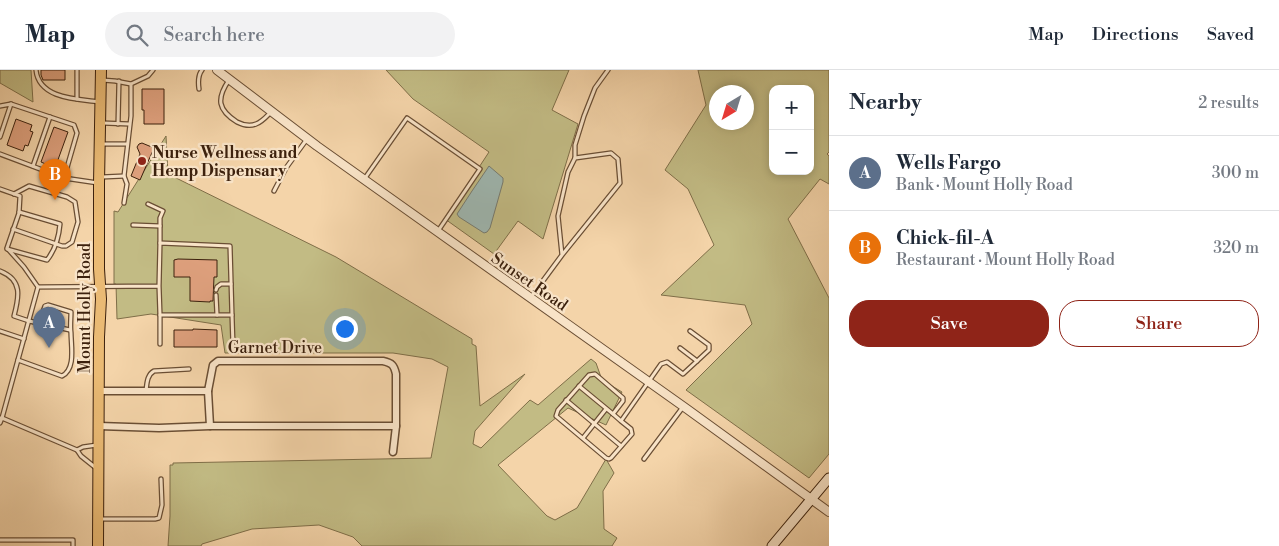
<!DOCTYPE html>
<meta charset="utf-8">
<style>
body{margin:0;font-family:"Libre Bodoni",serif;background:#f2f2f3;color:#1f2937}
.controls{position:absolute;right:15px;top:15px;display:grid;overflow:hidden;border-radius:10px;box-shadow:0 2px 8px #0003}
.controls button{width:45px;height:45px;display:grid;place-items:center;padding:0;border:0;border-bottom:1px solid #e0e1e3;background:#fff;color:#1f2937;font:25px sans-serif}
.compass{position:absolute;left:709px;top:15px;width:45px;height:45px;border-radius:50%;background:#fff;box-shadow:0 2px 8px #0003;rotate:218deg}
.you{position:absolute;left:344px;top:258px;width:18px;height:18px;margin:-12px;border:4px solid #fff;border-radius:50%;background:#1a73e8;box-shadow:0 0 0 8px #1a73e833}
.badge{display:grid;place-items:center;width:32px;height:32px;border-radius:50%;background:#8f2418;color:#fff;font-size:16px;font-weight:700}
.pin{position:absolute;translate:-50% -41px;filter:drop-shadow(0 1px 2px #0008)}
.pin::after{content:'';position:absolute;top:26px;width:18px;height:15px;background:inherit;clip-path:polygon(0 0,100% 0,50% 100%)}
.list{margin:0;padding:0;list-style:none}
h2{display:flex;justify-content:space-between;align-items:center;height:65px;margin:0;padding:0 20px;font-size:21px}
h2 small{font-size:16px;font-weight:400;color:#747a83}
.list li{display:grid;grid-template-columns:32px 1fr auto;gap:15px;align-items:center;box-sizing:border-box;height:75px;padding:0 20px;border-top:1px solid #e0e1e3}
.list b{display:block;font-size:19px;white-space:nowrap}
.list p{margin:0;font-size:16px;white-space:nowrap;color:#747a83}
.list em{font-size:16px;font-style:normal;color:#747a83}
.actions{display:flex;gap:10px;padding:15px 20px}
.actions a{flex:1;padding:11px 0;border:1px solid #8f2418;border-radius:20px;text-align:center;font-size:18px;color:#8f2418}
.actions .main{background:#8f2418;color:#fff}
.icon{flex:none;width:28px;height:28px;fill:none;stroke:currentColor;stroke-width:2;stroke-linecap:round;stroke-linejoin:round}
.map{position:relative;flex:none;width:829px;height:476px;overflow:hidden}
header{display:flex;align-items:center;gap:30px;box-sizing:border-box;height:70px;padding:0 25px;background:#fff;border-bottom:1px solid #e0e1e3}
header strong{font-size:24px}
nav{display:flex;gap:28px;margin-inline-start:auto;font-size:18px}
.search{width:350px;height:45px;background:#f2f2f3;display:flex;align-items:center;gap:12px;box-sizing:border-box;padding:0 18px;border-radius:28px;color:#747a83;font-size:19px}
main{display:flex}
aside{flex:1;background:#fff}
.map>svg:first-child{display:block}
</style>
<header>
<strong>Map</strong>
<div class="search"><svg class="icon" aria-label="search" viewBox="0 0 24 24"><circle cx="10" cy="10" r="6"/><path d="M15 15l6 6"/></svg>Search here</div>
<nav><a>Map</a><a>Directions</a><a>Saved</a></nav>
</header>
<main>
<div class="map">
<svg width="829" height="476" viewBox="0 0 829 476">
<rect width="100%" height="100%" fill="#f4d4a9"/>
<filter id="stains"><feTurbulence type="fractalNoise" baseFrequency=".004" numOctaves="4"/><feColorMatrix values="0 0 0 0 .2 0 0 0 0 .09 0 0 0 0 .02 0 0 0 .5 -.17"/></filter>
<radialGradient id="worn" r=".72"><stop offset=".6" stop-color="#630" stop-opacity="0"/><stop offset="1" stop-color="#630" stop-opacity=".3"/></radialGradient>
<g fill="#c2bb84" stroke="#7f6e48" fill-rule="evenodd">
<path d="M0,0H31L33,32L0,13Z"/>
<path d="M386,0H569L552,40L578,54L543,169L518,151L494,184L445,149L489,82L413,29Z"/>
<path d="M698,0H829V82L827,84L829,86V114L820,109L788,149L829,228V384L809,408L686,320L752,254L745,235L661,225L714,175L688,119L665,100L706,35ZM773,19H810V101H773ZM746,22V52H716V22Z"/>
<path d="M166,66L168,104L336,187L472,269V274L476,276L480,336L525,304L475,361L473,374L481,378L530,330L538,335L591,289L596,293L602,310L622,322L606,355L568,338L498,395L547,446L555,450L577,438L606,389L614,403L603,421L604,459L617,468L612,476H362L353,467L319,455L252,459L202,474L201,476H168L170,446V395H173V393L431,388L448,297L432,289L393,283H225L221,255L151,244L117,249L116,214H114V141L118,142Z"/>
</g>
<path fill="#9eb7b1" stroke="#777b6f" d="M489,96L503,108V112L490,158L487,162L484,163L459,147L457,144L472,121Z"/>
<g fill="#dd9f7c" stroke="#3c210d">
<path d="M41,0H65V10H43L41,5Z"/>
<path d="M142,19H164V54H144V40H142Z"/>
<path d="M16,49L32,55L30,61L33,62L28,76L25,75L23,81L7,75Z"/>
<path d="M54,57L68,62L55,98L41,92Z"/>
<path d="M142,73L154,78L140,110L131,106L140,84L137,77L139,74Z"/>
<path d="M178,189L217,190V207H214L213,231H210V232L190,231V207H174V190Z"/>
<path d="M193,259L217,260V277H174V260H193Z"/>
</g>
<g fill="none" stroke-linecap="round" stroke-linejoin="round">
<defs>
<g id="service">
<path d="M36,0C39,29 77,29 100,32"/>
<path d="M102,10L115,11L131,14"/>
<path d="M229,10C216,29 218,40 237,52C243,55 249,57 256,54C262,52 267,46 271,42"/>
<path d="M199,19C198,12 198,5 202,0"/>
<path d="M77,29V0"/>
<path d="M11,34L74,55L77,63L64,108"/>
<path d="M0,36L11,34L0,67"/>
<path d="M103,53L129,54"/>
<path d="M118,54L119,11"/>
<path d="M102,74H127"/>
<path d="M0,84L64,108L98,113"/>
<path d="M575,88V75L584,46L595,18L608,0"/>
<path d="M33,96L50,47"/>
<path d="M102,107L124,106"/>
<path d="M365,108L407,48L480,99L438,161"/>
<path d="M0,119L20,126L19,143L7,178L24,197L38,217"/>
<path d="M274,121L286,98L307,69"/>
<path d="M124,133L127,114L124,106L131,46V14L148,6L153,0"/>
<path d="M148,134L163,141L160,148V173"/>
<path d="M133,155L160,156"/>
<path d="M13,159L62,176H66L72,172L78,152L75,132L67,127L29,116L14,124"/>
<path d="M7,179L47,190C55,180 59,166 60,154L19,142"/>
<path d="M0,201C23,210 19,227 14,246L29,251L70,260"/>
<path d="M216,220L217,217L221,214H231"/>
<path d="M216,225L217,245"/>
<path d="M531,227L562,185L620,113L618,89L611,83L575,88L568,102L558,146L562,185"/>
<path d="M232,245L233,276"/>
<path d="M0,261L24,269"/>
<path d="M160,274V245"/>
<path d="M680,278L697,291"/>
<path d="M18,290L62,306C76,299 71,276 71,263C70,256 71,249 71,242L48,235L45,236L39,253"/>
<path d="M579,316L613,344"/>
<path d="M146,321C147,313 147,305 154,301L189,299"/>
<path d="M566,330L621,376"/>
<path d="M0,348H2L38,217L159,216L160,173L230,176L232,245H160L159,216"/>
<path d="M621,351L613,344L623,331V328L595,304L589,305L558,340L556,346L606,388L609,389L611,388L632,364L631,359L621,351L661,294L667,292L683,304L709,280V275L690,261"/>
<path d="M0,353L2,348L77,380L83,377L97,375"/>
<path d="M583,368L606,339"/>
<path d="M77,380L81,386L96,398"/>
<path d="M644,389L683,337"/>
<path d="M99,449H155L159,448L162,435L161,409"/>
<path d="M0,470H73V476"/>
</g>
<g id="minor">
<path d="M99,321H208"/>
<path d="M99,356L159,358L210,356H396"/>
<path d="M210,356L208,321L213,295L218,291H383C392,293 394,295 396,304V356L393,382"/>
</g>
<path id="tertiary" d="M217,0L317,76L687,339L829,442"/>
<path id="secondary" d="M772,476L829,408"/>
<path id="trunk" d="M98,476L99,267L101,229L99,199V113L101,0"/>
</defs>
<use href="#service" stroke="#6a4e34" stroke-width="5.5"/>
<use href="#minor" stroke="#6a4e34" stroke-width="9"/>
<use href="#tertiary" stroke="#6a4e34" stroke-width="10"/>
<use href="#secondary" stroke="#3c210d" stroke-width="11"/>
<use href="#trunk" stroke="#3c210d" stroke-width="12"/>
<use href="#service" stroke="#f8e3c7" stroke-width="3"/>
<use href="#minor" stroke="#f8e3c7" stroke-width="6"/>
<use href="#tertiary" stroke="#f8e3c7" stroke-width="8"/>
<use href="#secondary" stroke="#f8e3c7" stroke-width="9"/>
<use href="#trunk" stroke="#eaba74" stroke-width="10"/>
</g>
<circle fill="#8f2418" stroke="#f8e3c7" stroke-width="2" cx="142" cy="91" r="5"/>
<g text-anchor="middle" stroke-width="4.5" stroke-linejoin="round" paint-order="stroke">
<g font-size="16" font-weight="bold" fill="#3c210d" stroke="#f8e3c7" text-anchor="start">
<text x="152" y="88">Nurse Wellness and<tspan x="152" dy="18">Hemp Dispensary</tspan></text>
</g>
<g font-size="16" fill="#3c210d" stroke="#f8e3c7">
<text transform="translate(530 211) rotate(35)" y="6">Sunset Road</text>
<text transform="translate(84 238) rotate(-90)" y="6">Mount Holly Road</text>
<text x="275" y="283">Garnet Drive</text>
</g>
</g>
<rect width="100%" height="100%" filter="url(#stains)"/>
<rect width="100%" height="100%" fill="url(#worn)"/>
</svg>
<div class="controls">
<button>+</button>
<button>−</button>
</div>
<svg class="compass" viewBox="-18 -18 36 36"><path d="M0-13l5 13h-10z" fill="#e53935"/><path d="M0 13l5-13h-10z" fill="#747a83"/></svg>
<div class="you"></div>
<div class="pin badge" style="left:49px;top:278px;background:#5c6f8a">A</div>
<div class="pin badge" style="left:55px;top:130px;background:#e8710a">B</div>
</div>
<aside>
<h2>Nearby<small>2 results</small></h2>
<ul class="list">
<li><span class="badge" style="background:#5c6f8a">A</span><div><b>Wells Fargo</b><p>Bank · Mount Holly Road</p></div><em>300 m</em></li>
<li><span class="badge" style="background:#e8710a">B</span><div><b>Chick-fil-A</b><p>Restaurant · Mount Holly Road</p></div><em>320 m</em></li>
</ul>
<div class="actions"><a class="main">Save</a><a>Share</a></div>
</aside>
</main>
